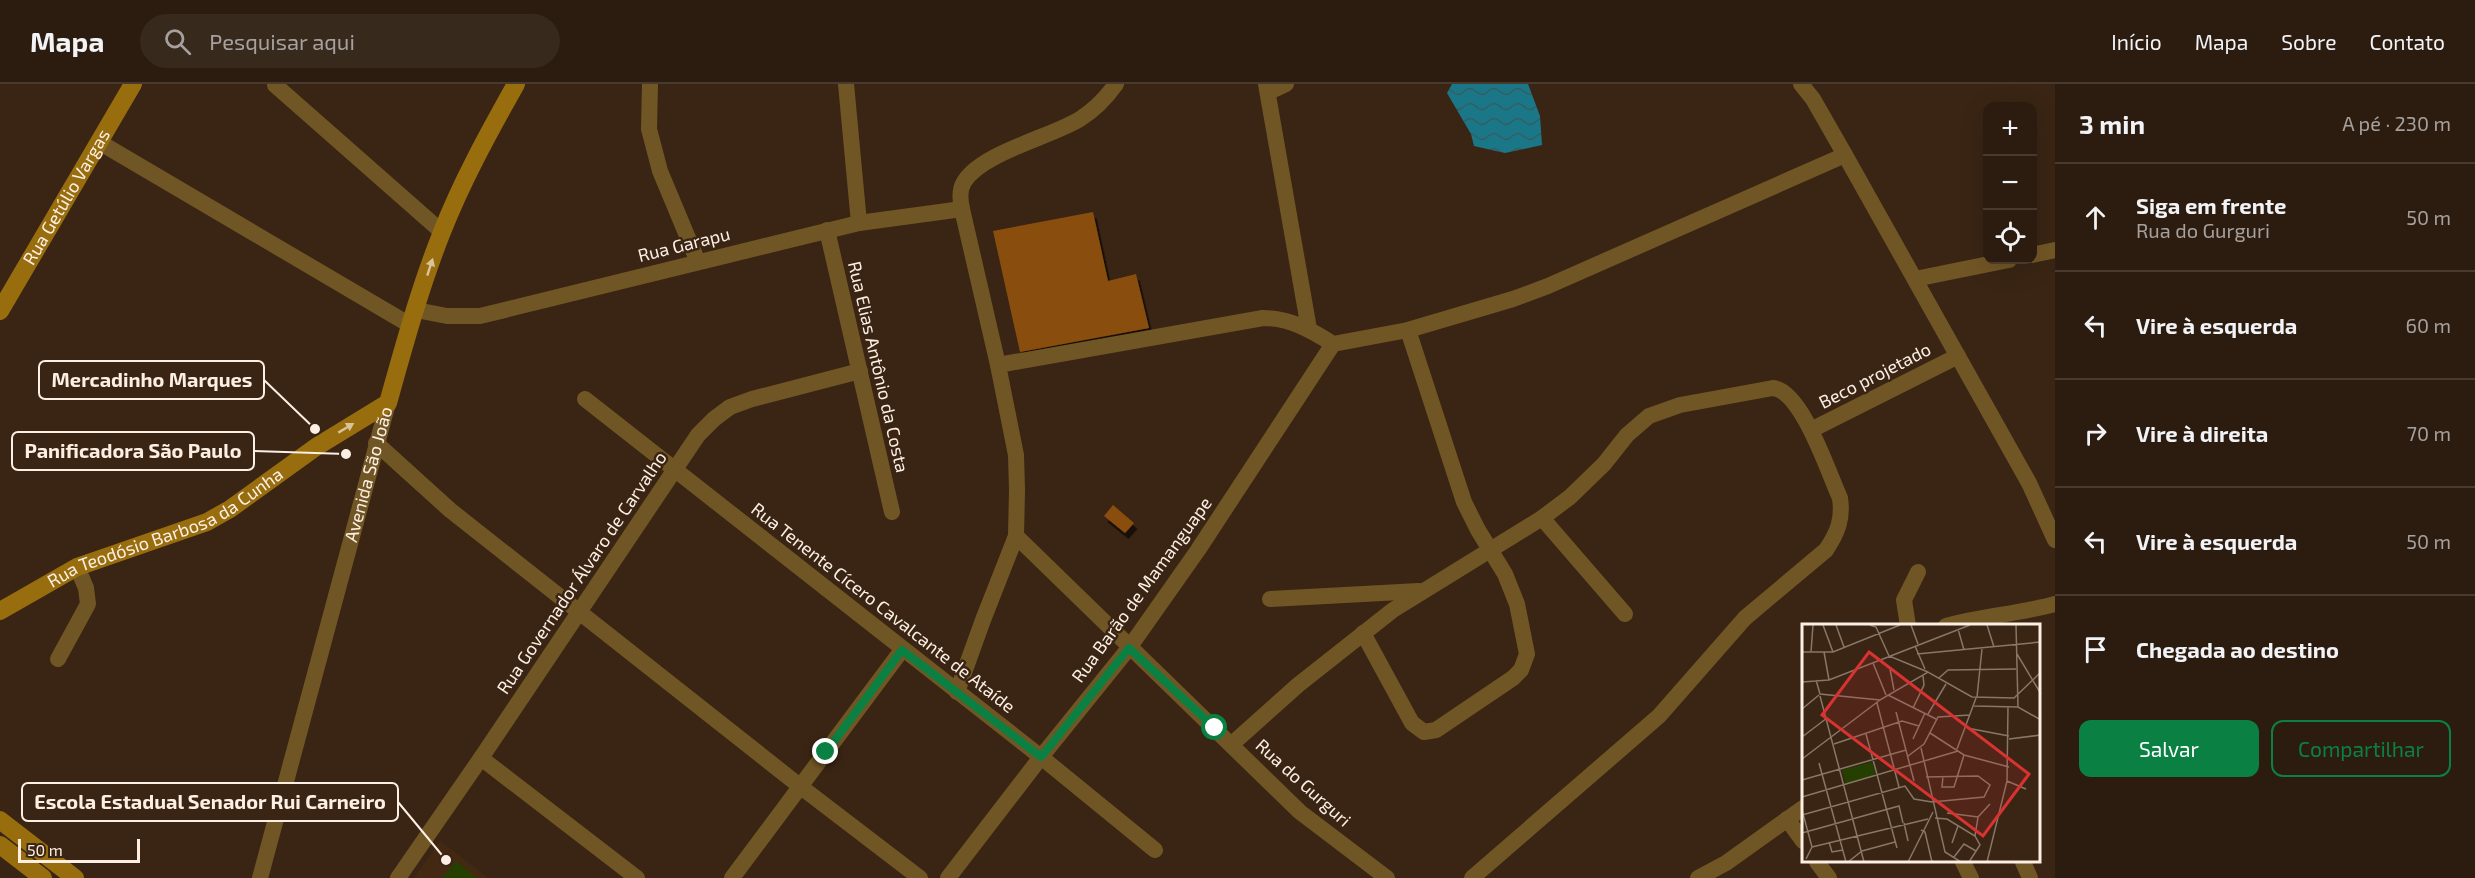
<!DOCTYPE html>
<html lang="pt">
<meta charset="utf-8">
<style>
body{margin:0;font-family:"Exo 2",sans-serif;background:#38291d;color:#f1f3f6}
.controls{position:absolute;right:18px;top:18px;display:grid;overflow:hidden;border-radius:12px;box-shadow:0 6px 24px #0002}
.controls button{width:54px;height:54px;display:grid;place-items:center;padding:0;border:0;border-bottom:2px solid #483a2f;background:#2c1c0f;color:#f1f3f6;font:30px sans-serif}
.scale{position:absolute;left:18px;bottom:15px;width:122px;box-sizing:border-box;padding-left:6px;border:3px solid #fdefe4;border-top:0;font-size:16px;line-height:21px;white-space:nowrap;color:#fdefe4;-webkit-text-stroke:4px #3a2514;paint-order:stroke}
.stop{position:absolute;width:18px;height:18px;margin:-14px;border:4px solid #0b8043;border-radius:50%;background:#fff}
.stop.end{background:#0b8043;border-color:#fff;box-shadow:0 2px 6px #0008}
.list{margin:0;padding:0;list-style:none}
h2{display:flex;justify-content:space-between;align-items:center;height:78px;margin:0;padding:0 24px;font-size:26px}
h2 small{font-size:20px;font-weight:400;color:#a6a19e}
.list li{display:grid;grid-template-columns:39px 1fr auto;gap:18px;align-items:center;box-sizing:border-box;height:108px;padding:0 24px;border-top:2px solid #483a2f}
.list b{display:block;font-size:22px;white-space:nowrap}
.list p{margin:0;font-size:20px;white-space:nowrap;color:#a6a19e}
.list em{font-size:20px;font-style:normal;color:#a6a19e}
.actions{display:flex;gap:12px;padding:18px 24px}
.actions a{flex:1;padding:14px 0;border:2px solid #0b8043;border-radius:12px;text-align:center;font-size:21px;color:#0b8043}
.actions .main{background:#0b8043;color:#fff}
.icon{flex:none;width:33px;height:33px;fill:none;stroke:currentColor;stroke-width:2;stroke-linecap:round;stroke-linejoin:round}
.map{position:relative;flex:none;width:2055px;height:794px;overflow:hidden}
header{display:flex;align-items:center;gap:36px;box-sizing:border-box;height:84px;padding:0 30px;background:#2c1c0f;border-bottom:2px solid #483a2f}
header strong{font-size:28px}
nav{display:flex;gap:33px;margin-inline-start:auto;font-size:21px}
.search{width:420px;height:54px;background:#38291d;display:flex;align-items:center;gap:15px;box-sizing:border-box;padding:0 21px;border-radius:33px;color:#a6a19e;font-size:22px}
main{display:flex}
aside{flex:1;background:#2c1c0f}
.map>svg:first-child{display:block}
</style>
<header>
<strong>Mapa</strong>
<div class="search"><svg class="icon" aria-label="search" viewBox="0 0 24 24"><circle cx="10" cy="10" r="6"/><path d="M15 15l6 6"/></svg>Pesquisar aqui</div>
<nav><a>Início</a><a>Mapa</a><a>Sobre</a><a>Contato</a></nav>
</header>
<main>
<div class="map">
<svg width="2055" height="794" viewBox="0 0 2055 794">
<defs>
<pattern id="water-waves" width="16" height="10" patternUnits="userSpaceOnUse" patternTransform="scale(1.5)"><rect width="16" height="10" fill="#1a7787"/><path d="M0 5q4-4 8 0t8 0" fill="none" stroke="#365d62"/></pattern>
<filter id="shadow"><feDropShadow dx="3.5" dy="6" stdDeviation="0" flood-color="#0009"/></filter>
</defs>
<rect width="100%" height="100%" fill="#3a2514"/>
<path fill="#432912" d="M440,757L488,794H414Z"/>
<path fill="#243f00" d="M456,777L477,794H442Z"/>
<path fill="url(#water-waves)" d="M1452,0H1528L1540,32L1542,61L1505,69L1474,62L1471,50L1447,9Z"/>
<g fill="#894e10" filter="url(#shadow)">
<path d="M1093,128L1108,197L1136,190L1149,244L1020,268L993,147Z"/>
<path d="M1113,421L1134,439L1125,449L1104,432Z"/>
</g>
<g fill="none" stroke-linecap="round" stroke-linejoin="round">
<g stroke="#715625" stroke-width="16">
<path d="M650,0L649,45L660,87L698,178"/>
<path d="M846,0L859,139"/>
<path d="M1266,0L1309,245"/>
<path d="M1801,0L1813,15L1845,71L2029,399L2055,456"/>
<path d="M275,1L442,148"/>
<path d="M1269,8L1286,0"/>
<path d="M99,58L410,241"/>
<path d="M827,146L892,428"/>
<path d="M2032,171L2055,166"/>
<path d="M1915,195L2009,176"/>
<path d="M416,226L447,232H480L859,139L962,125"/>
<path d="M998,281L1263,234C1290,234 1311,246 1333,260L1408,246L1513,215L1548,202L1845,71"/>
<path d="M585,315L1041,673L1155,766"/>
<path d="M1811,346L1958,272"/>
<path d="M376,359L450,426L801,703L920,794"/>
<path d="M1542,434L1625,530"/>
<path d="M1016,452L1300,728L1387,794"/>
<path d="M1270,515L1419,507"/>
<path d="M1908,542L1904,516L1918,488"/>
<path d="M1946,542C1982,532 2019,530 2055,520"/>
<path d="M1363,549L1412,639L1424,648L1436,646L1513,594L1521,586L1527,570L1517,520L1505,490L1478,446L1464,418L1408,246"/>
<path d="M58,575L88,520L86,504L77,483"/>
<path d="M957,608L983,536L1016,452L1017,406L1016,371L998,281L962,125C960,116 959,106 964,98C981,69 1051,53 1080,35C1094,26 1106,14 1116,0"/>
<path d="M1232,660L1298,601L1393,526L1542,434L1570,413L1604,380L1627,351L1649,332L1680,321L1773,304C1802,307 1828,388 1840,414C1843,435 1838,448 1826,466L1745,534L1659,632L1472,794"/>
<path d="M481,674L637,794"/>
<path d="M1787,735L1803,757"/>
<path d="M1817,778L1829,794"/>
<path d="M1963,778L1971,794"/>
<path d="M2023,778L2030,794"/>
<path id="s1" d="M260,794L388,319"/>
<path d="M398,794L481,674L698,351L714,335L730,323L752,315L860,287"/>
<path d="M732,794L902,566"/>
<path d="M948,794L1041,673L1129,564L1198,466L1333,260"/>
<path d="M1698,794L1726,779L1803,724"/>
</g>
<g stroke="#986d0e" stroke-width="18">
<path id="s2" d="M0,227L133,0"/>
<path id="s3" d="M0,527L77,483L207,438L230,425L316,363L388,319C404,262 420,203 442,148C462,97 489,48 516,0"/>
<path d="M0,736L75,794"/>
<path d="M0,761L43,794"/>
</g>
</g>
<defs><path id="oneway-solid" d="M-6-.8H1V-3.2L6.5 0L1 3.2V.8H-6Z" transform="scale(1.5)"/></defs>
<g fill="#dac299">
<use href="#oneway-solid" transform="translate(430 183) rotate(-72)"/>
<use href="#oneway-solid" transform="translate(346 344) rotate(-31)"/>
</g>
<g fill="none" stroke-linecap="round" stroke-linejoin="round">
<path stroke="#0b8043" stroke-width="8" d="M826,668L902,566L1041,673L1129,564L1215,644"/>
</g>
<g text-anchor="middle" stroke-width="5" stroke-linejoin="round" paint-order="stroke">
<g font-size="18" fill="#fdefe4" stroke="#3a2514">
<text dy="6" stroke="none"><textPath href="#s2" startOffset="132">Rua Getúlio Vargas</textPath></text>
<text transform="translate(684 161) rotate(-14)" y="6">Rua Garapu</text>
<text transform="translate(878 283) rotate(77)" y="6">Rua Elias Antônio da Costa</text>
<text transform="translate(1875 292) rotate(-27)" y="6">Beco projetado</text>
<text dy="6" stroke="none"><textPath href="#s1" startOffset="418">Avenida São João</textPath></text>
<text dy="6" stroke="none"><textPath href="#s3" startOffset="186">Rua Teodósio Barbosa da Cunha</textPath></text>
<text transform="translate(582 489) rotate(-56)" y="6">Rua Governador Álvaro de Carvalho</text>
<text transform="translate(1142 506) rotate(-54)" y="6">Rua Barão de Mamanguape</text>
<text transform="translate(883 524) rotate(38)" y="6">Rua Tenente Cícero Cavalcante de Ataíde</text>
<text transform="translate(1303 699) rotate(42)" y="6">Rua do Gurguri</text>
</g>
</g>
<g transform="translate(1802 540)">
<rect width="238" height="238" fill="#3a2514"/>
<path d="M70,138L74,151L44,160L40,146Z" fill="#243f00"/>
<path fill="none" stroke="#887667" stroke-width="1.5" d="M21,1L31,28M34,1L42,23M68,1L74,3L87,32L126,48M109,1L116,20M185,1L192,23M214,1L216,83M156,5L162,26M113,22L123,45M0,28H31L98,1M9,28L11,1M22,28L27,56M115,30L239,18M215,30L239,70M71,39L84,71M88,45L92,66M137,54L146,46L214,45M14,56L18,70L78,76L126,48L170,73L212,74L239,48M0,58L27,56L168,1M86,71L134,95M18,72L62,238M175,73L180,25M75,79L97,163M172,82L216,83L239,96M111,84L122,61L121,52M0,85L17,71M94,88L112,157M126,90L144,60M165,104L207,112M128,109L162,131L207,143M64,110L95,224M0,113L25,94M111,115L123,89M207,115L239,111M32,120L100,97L117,102M119,124L143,228L159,238M155,125L174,74M106,132L122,120L136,93L168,91M0,135L78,76M17,139L44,238M141,152L140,163H152L162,131M0,156L104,126M205,157L224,165M0,173L156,127M0,186L10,223L4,235M145,189L176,193L188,180M0,191L103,162L112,175L130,178L182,173L188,161L176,152L124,153M133,194L145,195L173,212L178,221L167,238M102,199L106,217M119,206L123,208L130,238M0,209L97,182L101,199M173,212L176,193M27,218L30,228L41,226M150,219L156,202M10,223L126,195M152,233L162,220L174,227M46,238L60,227L93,218M106,238L131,188M185,238L205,157L206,82"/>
<path fill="#d83231" fill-opacity="0.15" stroke="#d83231" stroke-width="3" d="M67,28L227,150L181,212L20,91Z"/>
<rect width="238" height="238" fill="none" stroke="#fdefe4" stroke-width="3"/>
</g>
<path fill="none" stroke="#fdefe4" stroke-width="2" d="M315 345L264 296M346 370L254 367M446 776L398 718"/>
<g fill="#fdefe4" stroke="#3a2514" stroke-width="2">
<circle cx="315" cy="345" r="6"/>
<circle cx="346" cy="370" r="6"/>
<circle cx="446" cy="776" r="6"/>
</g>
<g fill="#3a2514" stroke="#fdefe4" stroke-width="2">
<rect x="39" y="277" width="225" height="38" rx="6"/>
<rect x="12" y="348" width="242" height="38" rx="6"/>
<rect x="22" y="699" width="376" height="38" rx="6"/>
</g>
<g font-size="20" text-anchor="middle" font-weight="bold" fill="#fdefe4">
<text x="152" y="303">Mercadinho Marques</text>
<text x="133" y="374">Panificadora São Paulo</text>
<text x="210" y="725">Escola Estadual Senador Rui Carneiro</text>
</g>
</svg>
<div class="controls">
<button>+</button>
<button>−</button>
<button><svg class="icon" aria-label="locate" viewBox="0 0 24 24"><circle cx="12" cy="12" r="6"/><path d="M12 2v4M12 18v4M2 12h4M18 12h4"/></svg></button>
</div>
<div class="scale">50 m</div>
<div class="stop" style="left:1215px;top:644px"></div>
<div class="stop end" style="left:826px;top:668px"></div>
</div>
<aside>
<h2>3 min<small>A pé · 230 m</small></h2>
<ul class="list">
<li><svg class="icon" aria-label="ahead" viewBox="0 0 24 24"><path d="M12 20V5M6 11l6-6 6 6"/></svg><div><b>Siga em frente</b><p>Rua do Gurguri</p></div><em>50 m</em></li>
<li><svg class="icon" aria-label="left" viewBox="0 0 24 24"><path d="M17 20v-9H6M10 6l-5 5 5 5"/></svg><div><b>Vire à esquerda</b></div><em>60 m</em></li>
<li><svg class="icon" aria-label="right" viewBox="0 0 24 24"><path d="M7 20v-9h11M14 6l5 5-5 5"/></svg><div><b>Vire à direita</b></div><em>70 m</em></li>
<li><svg class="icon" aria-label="left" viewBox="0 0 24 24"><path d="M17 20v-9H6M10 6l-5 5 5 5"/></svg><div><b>Vire à esquerda</b></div><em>50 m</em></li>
<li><svg class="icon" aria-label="arrive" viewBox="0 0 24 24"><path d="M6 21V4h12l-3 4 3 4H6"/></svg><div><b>Chegada ao destino</b></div></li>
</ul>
<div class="actions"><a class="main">Salvar</a><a>Compartilhar</a></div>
</aside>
</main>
